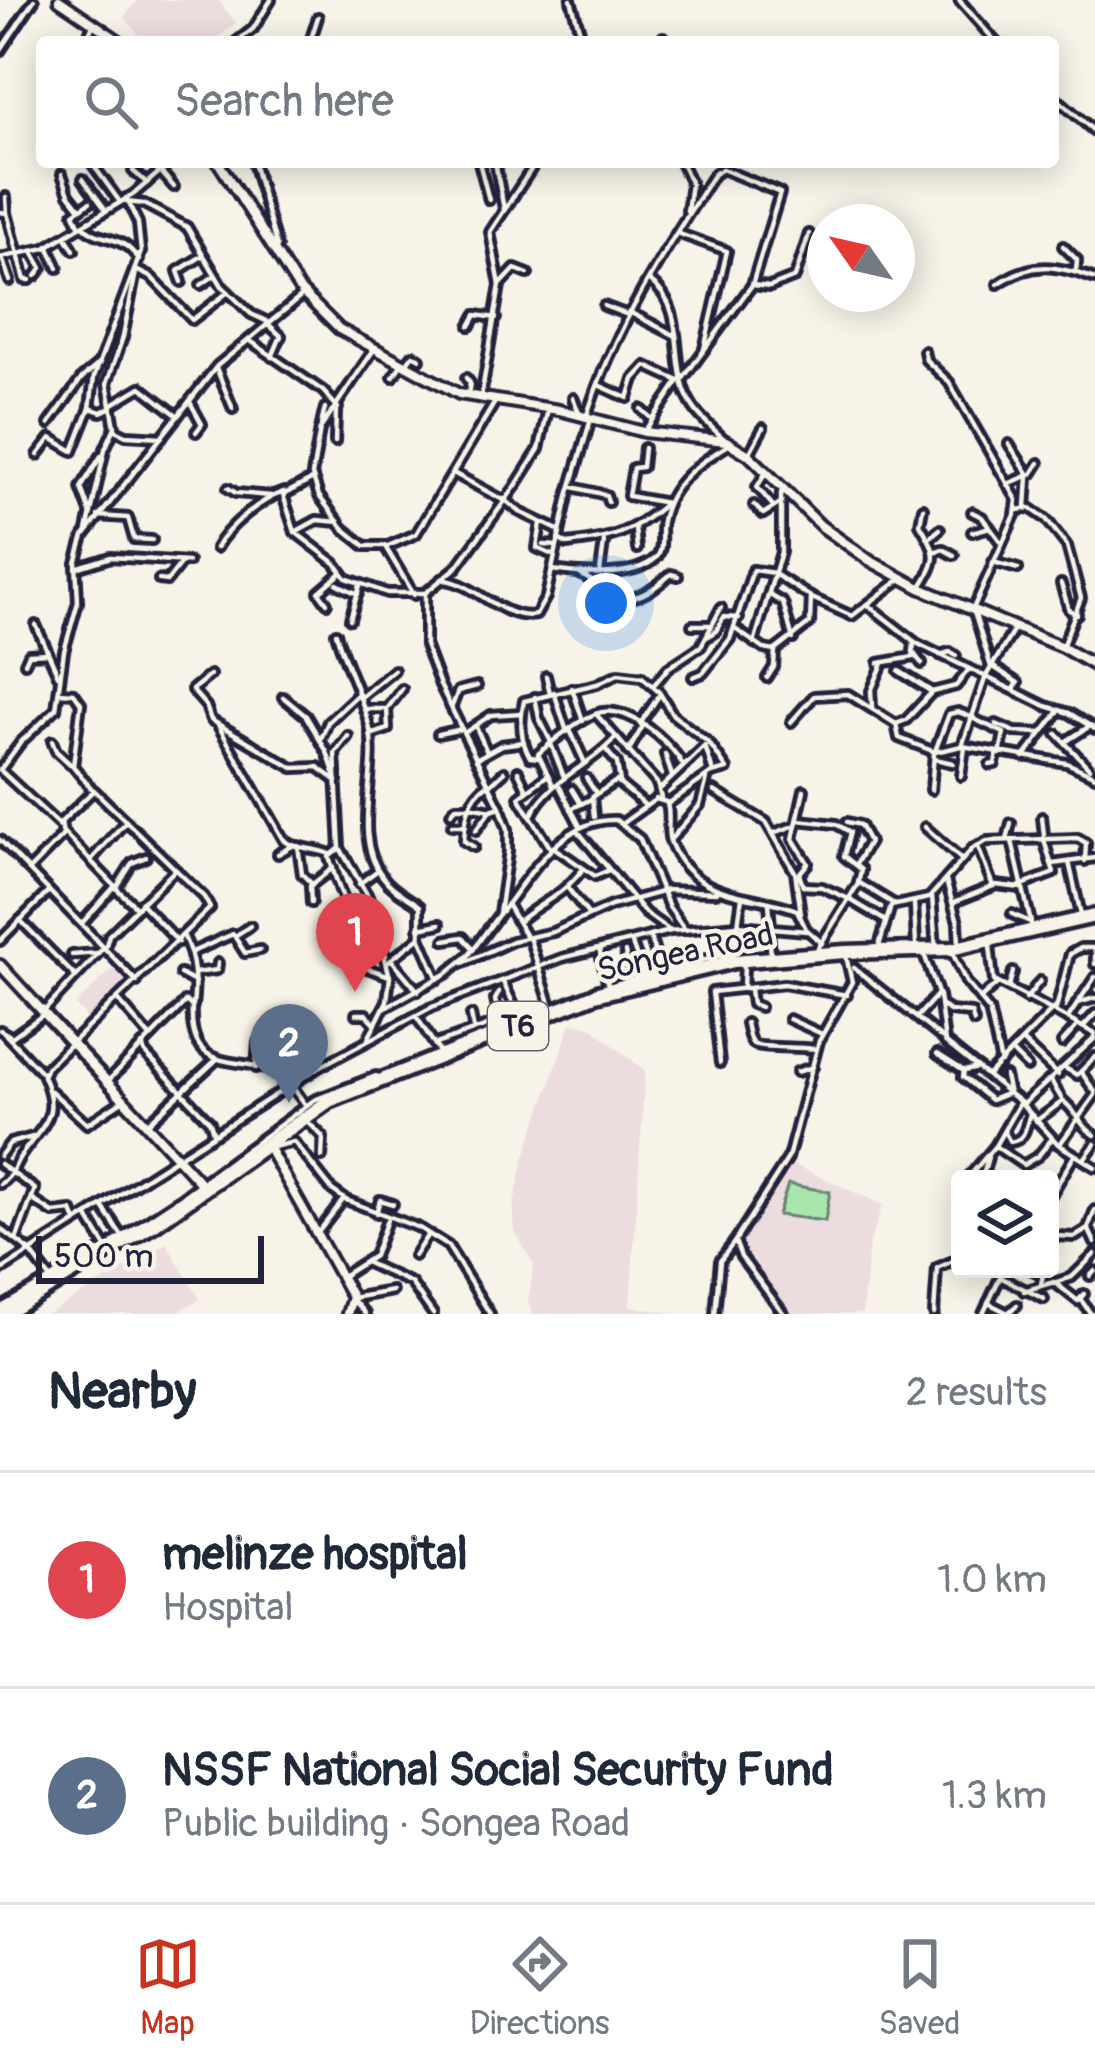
<!DOCTYPE html>
<meta charset="utf-8">
<style>
body{margin:0;font-family:Pangolin,sans-serif;background:#f6f6f7;color:#1f2937}
.controls{position:absolute;right:36px;bottom:36px;display:grid;overflow:hidden;border-radius:12px;box-shadow:0 6px 30px #0003}
.controls button{width:108px;height:108px;display:grid;place-items:center;padding:0;border:0;border-bottom:3px solid #e0e1e3;background:#fff;color:#1f2937;font:60px sans-serif}
.compass{position:absolute;left:807px;top:204px;width:108px;height:108px;border-radius:50%;background:#fff;box-shadow:0 6px 30px #0003;rotate:304deg}
.scale{position:absolute;left:36px;bottom:30px;width:228px;box-sizing:border-box;padding-left:12px;border:6px solid #22223b;border-top:0;font-size:33px;line-height:42px;white-space:nowrap;color:#22223b;-webkit-text-stroke:9px #f7f3e8;paint-order:stroke}
.you{position:absolute;left:606px;top:603px;width:42px;height:42px;margin:-30px;border:9px solid #fff;border-radius:50%;background:#1a73e8;box-shadow:0 0 0 18px #1a73e833}
.badge{display:grid;place-items:center;width:78px;height:78px;border-radius:50%;background:#c8321e;color:#fff;font-size:39px;font-weight:700}
.pin{position:absolute;translate:-50% -99px;filter:drop-shadow(0 3px 6px #0008)}
.pin::after{content:'';position:absolute;top:63px;width:42px;height:36px;background:inherit;clip-path:polygon(0 0,100% 0,50% 100%)}
.list{margin:0;padding:0;list-style:none}
h2{display:flex;justify-content:space-between;align-items:center;height:156px;margin:0;padding:0 48px;font-size:51px}
h2 small{font-size:39px;font-weight:400;color:#747a83}
.list li{display:grid;grid-template-columns:78px 1fr auto;gap:36px;align-items:center;box-sizing:border-box;height:216px;padding:0 48px;border-top:3px solid #e0e1e3}
.list b{display:block;font-size:45px;white-space:nowrap}
.list p{margin:0;font-size:39px;white-space:nowrap;color:#747a83}
.list em{font-size:39px;font-style:normal;color:#747a83}
.icon{flex:none;width:66px;height:66px;fill:none;stroke:currentColor;stroke-width:2;stroke-linecap:round;stroke-linejoin:round}
.map{position:relative;flex:none;width:1095px;height:1314px;overflow:hidden}
.search{position:absolute;background:#fff;box-shadow:0 6px 30px #0003;left:36px;right:36px;top:36px;height:132px;display:flex;align-items:center;gap:30px;box-sizing:border-box;padding:0 42px;border-radius:12px;color:#747a83;font-size:45px}
.sheet{height:588px;background:#fff}
nav{display:flex;justify-content:space-around;align-items:center;box-sizing:border-box;height:168px;border-top:3px solid #e0e1e3;background:#fff;font-size:33px;color:#747a83}
nav a{display:grid;justify-items:center;gap:6px}
nav .on{color:#c8321e}
.map>svg:first-child{display:block}
</style>
<div class="map">
<svg width="1095" height="1314" viewBox="0 0 1095 1314">
<rect width="100%" height="100%" fill="#f7f3e8"/>
<filter id="ink" filterUnits="userSpaceOnUse"><feTurbulence type="fractalNoise" baseFrequency=".00833" numOctaves="2"/><feDisplacementMap in="SourceGraphic" scale="24" xChannelSelector="R" yChannelSelector="G"/><feConvolveMatrix kernelMatrix="1 2 1 2 8 2 1 2 1" color-interpolation-filters="sRGB"/></filter>
<g filter="url(#ink)">
<g fill="#ecdcde">
<path d="M138,0H218L236,23L213,42H145L124,17Z"/>
<path d="M118,964L130,977L87,1018L75,1005Z"/>
<path d="M571,1023L591,1027L645,1071L630,1306L676,1314H533L531,1310L528,1301L534,1266L514,1229V1203L524,1159Z"/>
<path d="M792,1164L883,1205L869,1244L862,1314H790L736,1244Z"/>
<path d="M166,1243L200,1299L174,1314H48Z"/>
</g>
<path fill="#a9e5ac" stroke="#668474" stroke-width="3" d="M788,1184L830,1192L825,1221L778,1215Z"/>
<g fill="none" stroke-linecap="round" stroke-linejoin="round">
<defs>
<g id="street">
<path d="M571,0L583,42"/>
<path d="M959,0L996,42"/>
<path d="M663,37L665,42"/>
<path d="M85,42L93,25"/>
<path d="M236,42L253,29L271,0"/>
<path d="M310,42L318,17"/>
<path d="M0,51L34,0"/>
<path d="M1053,95L1095,132"/>
<path d="M91,162L120,202"/>
<path d="M253,162L277,247"/>
<path d="M479,162L489,200"/>
<path d="M495,162L504,209"/>
<path d="M681,162L691,184L687,211"/>
<path d="M133,171L147,183"/>
<path d="M162,173L174,187"/>
<path d="M62,174L69,194L80,208"/>
<path d="M83,179L106,210"/>
<path d="M6,197L7,214"/>
<path d="M126,202L144,204L187,227L222,286L251,314L266,321"/>
<path d="M0,212L7,213L25,280H30"/>
<path d="M82,225C102,244 121,232 139,260"/>
<path d="M80,227L74,213L90,202"/>
<path d="M677,233L727,251L704,349"/>
<path d="M65,236L74,250"/>
<path d="M48,246L58,268"/>
<path d="M1063,246L1077,260L1076,272"/>
<path d="M33,252L42,268L36,276"/>
<path d="M0,258L45,248L134,194L171,162"/>
<path d="M2,258L10,281"/>
<path d="M138,271L152,278L192,320L228,292"/>
<path d="M650,281C685,307 672,351 684,388C692,413 709,424 726,441"/>
<path d="M182,282L178,271L202,256"/>
<path d="M998,284C1033,260 1057,265 1095,279"/>
<path d="M201,285L214,276"/>
<path d="M500,285L515,269L528,274"/>
<path d="M752,285L770,287L795,277L809,234"/>
<path d="M604,306L628,315"/>
<path d="M629,312L676,336"/>
<path d="M267,323L281,336L272,357"/>
<path d="M470,326L476,315L496,318"/>
<path d="M249,340L323,391L338,408"/>
<path d="M375,348L320,429L312,475L319,496L343,528L365,546H388L416,534L495,402"/>
<path d="M924,351L926,360L949,382L1017,500L1015,515L972,611"/>
<path d="M407,363L413,355L420,359"/>
<path d="M217,370L233,409"/>
<path d="M393,377L403,362"/>
<path d="M466,378L470,383L468,395"/>
<path d="M598,385L628,398L634,379L646,366L679,381"/>
<path d="M481,397L500,285L490,232L536,162"/>
<path d="M573,398L580,415"/>
<path d="M190,402L202,424L196,432"/>
<path d="M111,405L141,387L178,416"/>
<path d="M90,408L94,377L141,252L138,223L126,198"/>
<path d="M641,409L651,418"/>
<path d="M586,418C614,329 664,251 714,174L722,169L780,193L752,285L682,380"/>
<path d="M49,424L82,378L100,363"/>
<path d="M321,425L325,408"/>
<path d="M116,430L126,435L162,437"/>
<path d="M644,432L678,382"/>
<path d="M335,442L336,412"/>
<path d="M1009,444L1029,475"/>
<path d="M644,448L642,467L633,468L628,496L667,503"/>
<path d="M749,454L763,428"/>
<path d="M38,455L51,438L73,451L90,408L101,412L112,407"/>
<path d="M455,474L503,500"/>
<path d="M765,474L757,487L774,507"/>
<path d="M313,479L283,495L295,532L335,563L346,578L387,593H425L457,567L515,487L539,449L548,409"/>
<path d="M1010,483L1032,474L1039,463"/>
<path d="M573,487L606,495L608,502"/>
<path d="M228,488L236,493L271,496"/>
<path d="M504,499L520,512L560,531"/>
<path d="M754,505L763,514L782,502"/>
<path d="M1026,507L1028,477"/>
<path d="M1018,510L1030,508L1046,519L1067,546L1081,598L1062,647"/>
<path d="M90,512L81,488L101,456"/>
<path d="M972,512L982,517L1000,541"/>
<path d="M98,516L128,518L134,539L152,540"/>
<path d="M541,523L537,548L555,556"/>
<path d="M635,528L637,549"/>
<path d="M87,531L105,449L115,427L107,383L123,337L136,272"/>
<path d="M295,532L317,520L339,522"/>
<path d="M972,532L990,527"/>
<path d="M929,538L940,529"/>
<path d="M558,539L567,544C611,539 632,533 665,504"/>
<path d="M544,545L557,546"/>
<path d="M216,548C228,526 261,499 284,492"/>
<path d="M386,548L414,595"/>
<path d="M934,552L943,549L954,555"/>
<path d="M993,562L1018,569"/>
<path d="M76,568L111,557L188,562"/>
<path d="M552,570C579,574 633,579 656,558C665,549 659,532 662,521C669,483 700,462 730,444"/>
<path d="M600,572L604,542"/>
<path d="M580,574C623,599 629,611 671,574L678,576"/>
<path d="M776,575L812,598L852,616L902,578"/>
<path d="M159,580L167,581L181,563"/>
<path d="M445,580C477,584 502,621 536,615L546,597L568,496L591,419"/>
<path d="M337,584L358,594"/>
<path d="M1061,584L1069,610L1077,614"/>
<path d="M920,588C939,558 938,554 920,524L923,508"/>
<path d="M770,595L783,603L793,639"/>
<path d="M327,603L319,592L340,574"/>
<path d="M868,605L915,642"/>
<path d="M974,612L991,667"/>
<path d="M350,619L360,585"/>
<path d="M36,625L58,675"/>
<path d="M692,625H710"/>
<path d="M735,629L764,649L774,651L810,623L811,597"/>
<path d="M336,633C345,665 364,699 370,730C378,777 351,837 383,877C392,890 408,897 420,906V937"/>
<path d="M707,637L716,631L724,617L739,618"/>
<path d="M754,643L781,552V493L787,492"/>
<path d="M940,655L950,652L956,656"/>
<path d="M25,663L29,654L48,653"/>
<path d="M879,663L914,657"/>
<path d="M922,664L913,652L914,642L1046,706L1069,713L1095,729"/>
<path d="M992,666L1018,683L1014,689"/>
<path d="M899,671L932,692"/>
<path d="M210,675L192,690L206,706L211,720L293,768L318,767L337,781"/>
<path d="M546,676L550,693"/>
<path d="M693,677L703,673L730,639L753,570L774,573"/>
<path d="M767,678L774,667L775,650"/>
<path d="M653,686L668,668L701,646L721,608"/>
<path d="M572,688L583,721"/>
<path d="M59,692L74,693L81,703L73,766L92,789"/>
<path d="M554,692L567,732"/>
<path d="M283,697L306,716L327,752L335,775"/>
<path d="M535,697L539,718L551,742"/>
<path d="M360,698L394,670"/>
<path d="M452,706L458,691L477,686"/>
<path d="M872,707L871,691L883,663"/>
<path d="M364,709H387L402,689"/>
<path d="M596,714L657,783L661,798"/>
<path d="M974,719L1004,733L1000,754"/>
<path d="M791,722L814,696L848,694L896,724L899,738L935,752L962,746L1067,763L1095,776"/>
<path d="M640,724L660,694"/>
<path d="M896,724L906,720L932,692L956,686L969,669"/>
<path d="M996,724L1015,732L1042,733"/>
<path d="M219,727L284,840C295,850 315,847 330,854"/>
<path d="M476,727L487,752"/>
<path d="M570,730L585,763"/>
<path d="M464,733L491,715L522,713"/>
<path d="M438,734L462,729"/>
<path d="M1057,734L1089,768"/>
<path d="M370,735L388,729L387,709"/>
<path d="M348,736L335,753L340,848L369,898L390,977L387,1001L368,1039"/>
<path d="M321,739L328,722L358,694"/>
<path d="M52,741L56,751L70,764"/>
<path d="M1065,742L1090,726"/>
<path d="M551,744L564,777"/>
<path d="M962,746L986,676L1015,628"/>
<path d="M606,750L617,763L620,782"/>
<path d="M935,751L949,714L958,712L974,718"/>
<path d="M628,752L643,726"/>
<path d="M665,754L672,776"/>
<path d="M1024,757L1059,711"/>
<path d="M539,758L530,757C520,740 520,719 524,701L597,684L618,674L642,677L659,692L673,715L709,743L727,769L712,773"/>
<path d="M476,759L501,745L524,742"/>
<path d="M935,759L953,763"/>
<path d="M990,765L995,764L997,753"/>
<path d="M0,770L21,742L56,709L64,651L78,602L76,563L84,536L217,366L303,295"/>
<path d="M0,770L60,826"/>
<path d="M518,771L526,788"/>
<path d="M548,775L519,797L551,849"/>
<path d="M961,776L965,747"/>
<path d="M586,778L596,793"/>
<path d="M490,785L504,772"/>
<path d="M553,785L538,754C554,740 575,722 595,714C626,702 669,740 683,765"/>
<path d="M560,787L580,826"/>
<path d="M661,788L704,747"/>
<path d="M572,789L581,804"/>
<path d="M931,790L934,754"/>
<path d="M714,791L766,822L795,872L801,913"/>
<path d="M667,804C671,816 666,830 670,841C692,901 751,892 797,910L806,929L822,943"/>
<path d="M469,806L492,810"/>
<path d="M571,809L591,799"/>
<path d="M451,813L456,807H468"/>
<path d="M532,814C550,778 590,767 615,738"/>
<path d="M594,817L592,797L616,781L646,806"/>
<path d="M1042,817L1044,835"/>
<path d="M798,820L836,824L850,832L844,856L861,870L858,884L815,953"/>
<path d="M624,822L656,799L669,803L713,772L705,746"/>
<path d="M847,822L860,825L869,842L856,864"/>
<path d="M452,825H466"/>
<path d="M925,827L961,859"/>
<path d="M476,830L491,810L500,807"/>
<path d="M577,830L645,913L670,931"/>
<path d="M62,831L115,886L83,922"/>
<path d="M774,833L796,825"/>
<path d="M671,839L700,805L707,779"/>
<path d="M0,840L137,982"/>
<path d="M1007,840L1011,823"/>
<path d="M1012,841L1032,927"/>
<path d="M298,846L302,874L312,884"/>
<path d="M474,847L464,841C465,818 468,797 488,784"/>
<path d="M553,847L595,876L609,870"/>
<path d="M978,847L993,886"/>
<path d="M340,848L329,857C339,891 354,936 386,955"/>
<path d="M278,854L292,846"/>
<path d="M91,860L126,821"/>
<path d="M1069,862L1081,915"/>
<path d="M1053,864L1095,858"/>
<path d="M946,881L958,922L959,945"/>
<path d="M858,882L894,904"/>
<path d="M359,884L378,870"/>
<path d="M118,885L132,863L146,857"/>
<path d="M803,886L799,874L808,863L793,839L804,790"/>
<path d="M803,886L822,887L849,899"/>
<path d="M1020,886L1054,873L1044,840"/>
<path d="M115,887L137,908"/>
<path d="M567,887L588,914"/>
<path d="M664,890L717,892"/>
<path d="M932,896L936,950"/>
<path d="M849,899L884,920"/>
<path d="M954,902L996,885L1021,888"/>
<path d="M141,903L178,942"/>
<path d="M311,903L310,886L333,868"/>
<path d="M769,903L771,927"/>
<path d="M914,903L916,945"/>
<path d="M507,904L525,935"/>
<path d="M502,911C530,874 564,817 616,820L640,839L669,907L685,930"/>
<path d="M1012,914L1030,922"/>
<path d="M20,920L75,976"/>
<path d="M519,921C545,899 559,899 583,869"/>
<path d="M738,925L742,897"/>
<path d="M419,928L440,924"/>
<path d="M769,928L771,957"/>
<path d="M235,936L250,926"/>
<path d="M650,936L660,970"/>
<path d="M184,937C195,959 196,980 193,1006"/>
<path d="M529,937L551,1006"/>
<path d="M445,940L463,937L474,949"/>
<path d="M0,941L49,891"/>
<path d="M631,941L643,974"/>
<path d="M106,945L109,935L174,871"/>
<path d="M879,946L891,906L929,898L973,848L987,841L1078,838L1086,843L1085,861"/>
<path d="M990,946L994,981C1028,997 1061,1015 1095,1034"/>
<path d="M599,949L608,985"/>
<path d="M951,950L966,982L989,1010L1001,1063"/>
<path d="M192,952L233,934L245,953L260,950"/>
<path d="M625,952L629,976"/>
<path d="M1095,952V964"/>
<path d="M924,954L939,996L945,1042L1020,1102L1058,1144L1095,1167"/>
<path d="M72,955L98,953"/>
<path d="M356,959L364,967L390,976"/>
<path d="M391,959L418,991"/>
<path d="M389,961L420,937L438,979"/>
<path d="M463,963L512,941L553,932L611,906L665,891"/>
<path d="M854,968L943,1039"/>
<path d="M195,973L217,970L218,963"/>
<path d="M180,974L195,982"/>
<path d="M503,982L519,1016L549,1007"/>
<path d="M1009,986L1013,972"/>
<path d="M743,989L744,965"/>
<path d="M750,989L752,1004L760,1007"/>
<path d="M595,990L717,956L735,957"/>
<path d="M499,992L495,1000L500,1021"/>
<path d="M981,998L998,983"/>
<path d="M1026,999L1040,981"/>
<path d="M119,1001L149,1036"/>
<path d="M1077,1003L1095,998"/>
<path d="M940,1005L950,1011L971,1013L974,1022"/>
<path d="M384,1008L446,974L469,955L499,914L508,851V829L500,807L440,685L425,645V593"/>
<path d="M1056,1009L1070,954L1081,948H1095"/>
<path d="M45,1010L104,947"/>
<path d="M356,1014H366L376,1024"/>
<path d="M471,1015L474,1030"/>
<path d="M416,1016L442,1056"/>
<path d="M918,1016L938,994"/>
<path d="M1068,1018L1095,977"/>
<path d="M789,1019L822,1034"/>
<path d="M746,1023C748,1030 748,1039 753,1044C758,1048 805,1047 816,1049"/>
<path d="M1083,1027L1095,1014"/>
<path d="M0,1030L12,1037L44,1014"/>
<path d="M6,1035L43,1074"/>
<path d="M1023,1042L1058,1075"/>
<path d="M1062,1043L1078,1025"/>
<path d="M436,1044L518,1015"/>
<path d="M142,1045L145,1053L210,1122L213,1132"/>
<path d="M937,1054L964,1071L978,1068"/>
<path d="M1014,1054L1027,1067"/>
<path d="M304,1060L307,1074"/>
<path d="M720,1063L712,992L784,984L847,995"/>
<path d="M256,1068L258,1043L270,1028"/>
<path d="M1065,1068L1077,1075L1095,1057"/>
<path d="M964,1071L963,1077L991,1100L1008,1093"/>
<path d="M797,1072L813,1067"/>
<path d="M1081,1072L1095,1092"/>
<path d="M988,1075L1054,1008"/>
<path d="M1005,1076L1009,1094"/>
<path d="M108,1081L186,1001L192,1007C188,1080 244,1052 280,1075C290,1081 298,1095 305,1104"/>
<path d="M1051,1081L1063,1101"/>
<path d="M51,1091L87,1124L125,1099"/>
<path d="M1022,1105L1095,1038"/>
<path d="M305,1119L323,1137L322,1157"/>
<path d="M1036,1121L1063,1101C1077,1111 1080,1127 1095,1135"/>
<path d="M147,1124L216,1060"/>
<path d="M1004,1131L1010,1142C1026,1140 1025,1127 1030,1114"/>
<path d="M1060,1144L1095,1095"/>
<path d="M995,1146L1023,1165L1038,1156L1051,1140"/>
<path d="M273,1147L294,1142L332,1190L346,1200L419,1228L448,1246L490,1314"/>
<path d="M0,1156L10,1143L33,1137"/>
<path d="M1084,1159L1095,1144"/>
<path d="M0,1164L35,1189L16,1240"/>
<path d="M967,1179L995,1146L1020,1102"/>
<path d="M982,1179L988,1157"/>
<path d="M0,1184C14,1176 13,1166 22,1154C44,1123 61,1116 43,1076L47,1067L210,908L204,897L94,790L61,822L63,835L30,869"/>
<path d="M1050,1197L1074,1156"/>
<path d="M33,1200L53,1213L72,1211L76,1221"/>
<path d="M102,1206L122,1236"/>
<path d="M1095,1210L1088,1228L1095,1243"/>
<path d="M376,1213L380,1200L393,1204"/>
<path d="M87,1216L106,1247"/>
<path d="M0,1228L30,1251L51,1279"/>
<path d="M317,1234L343,1200"/>
<path d="M114,1242L178,1200L314,1100L376,1076"/>
<path d="M1050,1244L1057,1236L1075,1237L1088,1229"/>
<path d="M414,1256L427,1236"/>
<path d="M367,1263L411,1283L433,1314"/>
<path d="M1030,1269L1043,1275L1041,1284"/>
<path d="M0,1271L319,1067L432,1007L562,958L670,931L738,925L807,931"/>
<path d="M1090,1276L1095,1271"/>
<path d="M341,1277L374,1256L387,1220"/>
<path d="M1000,1277L1044,1299"/>
<path d="M1054,1283L1072,1277L1095,1254"/>
<path d="M1024,1291L1054,1282L1078,1301L1084,1294"/>
<path d="M352,1298L392,1291"/>
<path d="M353,1300L365,1314"/>
<path d="M1081,1300L1091,1314"/>
<path d="M988,1303L1008,1313L1017,1305"/>
<path d="M0,1308L99,1251"/>
<path d="M715,1314L720,1261L735,1241"/>
<path d="M784,1314L741,1257L735,1241L788,1158L819,1041L852,982L845,952"/>
<path d="M934,1314L937,1268L960,1258"/>
<path d="M983,1314L1004,1269"/>
</g>
<g id="secondary">
<path d="M59,0L121,42"/>
<path d="M218,162L299,289L339,329L459,394L559,410L644,432L726,441L749,455L821,526L869,560L920,588L1062,647L1095,666"/>
<path d="M0,965L205,1188"/>
<path d="M266,1143L352,1297L347,1314"/>
</g>
<path id="highway" d="M5,1314L156,1223L329,1101L595,995L734,961L845,952L951,949L1095,916"/>
</defs>
<use href="#street" stroke="#22223b" stroke-width="14"/>
<use href="#secondary" stroke="#22223b" stroke-width="16"/>
<use href="#highway" stroke="#22223b" stroke-width="21"/>
<use href="#street" stroke="#f7f3e8" stroke-width="4.5"/>
<use href="#secondary" stroke="#f7f3e8" stroke-width="8"/>
<use href="#highway" stroke="#f7f3e8" stroke-width="12"/>
</g>
</g>
<g text-anchor="middle" stroke-width="9" stroke-linejoin="round" paint-order="stroke">
<rect fill="#f7f3e8" stroke="#62616f" stroke-width="3" x="488" y="1002" width="60" height="48" rx="9"/>
<g font-size="30" font-weight="bold" fill="#22223b">
<text x="518" y="1036">T6</text>
</g>
<g font-size="33" fill="#22223b" stroke="#f7f3e8">
<text transform="translate(685 951) rotate(-12)" y="12">Songea Road</text>
</g>
</g>
</svg>
<div class="controls">
<button><svg class="icon" aria-label="layers" viewBox="0 0 24 24"><path d="M12 4l9 5-9 5-9-5zM3 14l9 5 9-5"/></svg></button>
</div>
<svg class="compass" viewBox="-18 -18 36 36"><path d="M0-13l5 13h-10z" fill="#e53935"/><path d="M0 13l5-13h-10z" fill="#747a83"/></svg>
<div class="scale">500 m</div>
<div class="you"></div>
<div class="pin badge" style="left:355px;top:992px;background:#e0444e">1</div>
<div class="pin badge" style="left:289px;top:1103px;background:#5c6f8a">2</div>
<div class="search"><svg class="icon" aria-label="search" viewBox="0 0 24 24"><circle cx="10" cy="10" r="6"/><path d="M15 15l6 6"/></svg>Search here</div>
</div>
<section class="sheet">
<h2>Nearby<small>2 results</small></h2>
<ul class="list">
<li><span class="badge" style="background:#e0444e">1</span><div><b>melinze hospital</b><p>Hospital</p></div><em>1.0 km</em></li>
<li><span class="badge" style="background:#5c6f8a">2</span><div><b>NSSF National Social Security Fund</b><p>Public building · Songea Road</p></div><em>1.3 km</em></li>
</ul>
</section>
<nav>
<a class="on"><svg class="icon" aria-label="map" viewBox="0 0 24 24"><path d="M3 6l6-2 6 2 6-2v14l-6 2-6-2-6 2zM9 4v14M15 6v14"/></svg>Map</a>
<a><svg class="icon" aria-label="directions" viewBox="0 0 24 24"><path d="M12 3l9 9-9 9-9-9zM9 14v-3h6M13 9l2 2-2 2"/></svg>Directions</a>
<a><svg class="icon" aria-label="saved" viewBox="0 0 24 24"><path d="M7 4h10v16l-5-4-5 4z"/></svg>Saved</a>
</nav>
